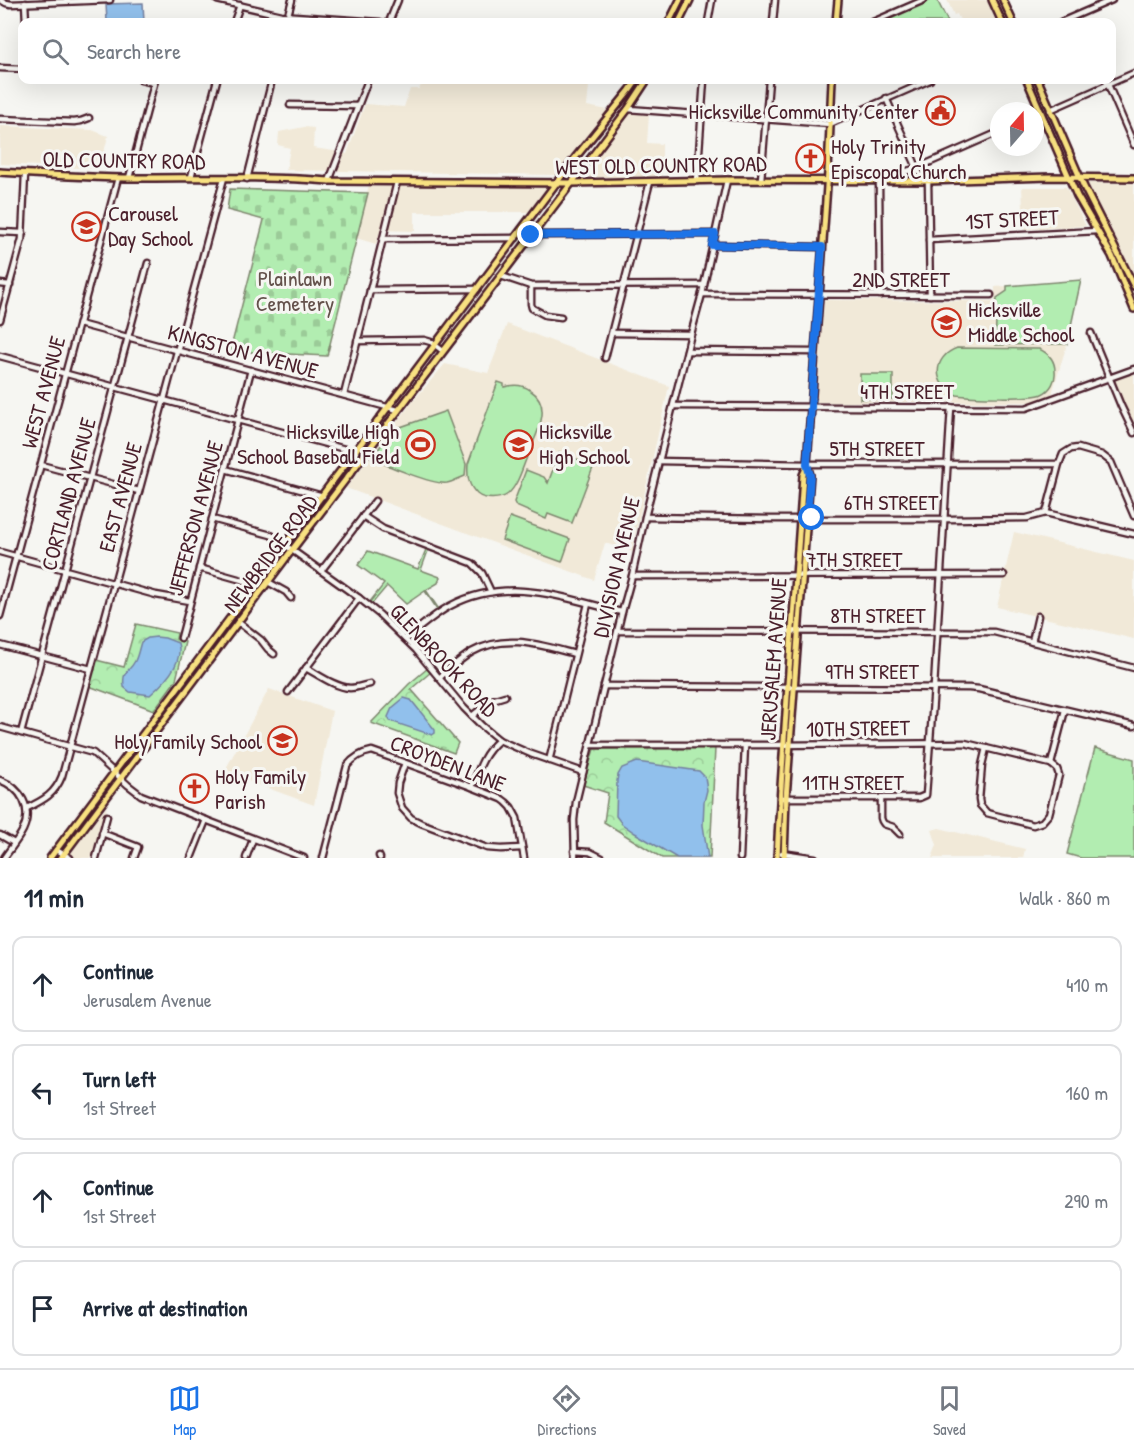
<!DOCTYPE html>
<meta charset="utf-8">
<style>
body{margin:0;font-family:"Patrick Hand",sans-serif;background:#f2f2f3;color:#1f2937}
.compass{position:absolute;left:990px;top:102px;width:54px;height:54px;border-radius:50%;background:#fff;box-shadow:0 6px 24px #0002;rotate:20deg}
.stop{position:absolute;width:18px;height:18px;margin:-14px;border:4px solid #1a73e8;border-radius:50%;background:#fff}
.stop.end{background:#1a73e8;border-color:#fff;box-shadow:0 2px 6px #0008}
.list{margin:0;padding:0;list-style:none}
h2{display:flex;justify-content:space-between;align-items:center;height:78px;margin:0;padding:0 24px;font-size:26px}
h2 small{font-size:20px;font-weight:400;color:#747a83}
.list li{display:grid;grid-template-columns:39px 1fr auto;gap:18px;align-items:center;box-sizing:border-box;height:96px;margin:0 12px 12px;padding:0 12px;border:2px solid #e0e1e3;border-radius:12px}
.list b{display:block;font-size:22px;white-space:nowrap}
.list p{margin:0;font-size:20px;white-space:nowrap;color:#747a83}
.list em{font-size:20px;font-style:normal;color:#747a83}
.icon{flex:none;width:33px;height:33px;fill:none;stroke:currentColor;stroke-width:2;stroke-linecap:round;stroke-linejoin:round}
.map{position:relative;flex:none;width:1134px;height:858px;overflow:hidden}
.search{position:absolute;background:#fff;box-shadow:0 6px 24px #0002;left:18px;right:18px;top:18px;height:66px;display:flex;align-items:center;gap:15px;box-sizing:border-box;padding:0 21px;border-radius:12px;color:#747a83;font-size:22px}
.sheet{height:510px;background:#fff}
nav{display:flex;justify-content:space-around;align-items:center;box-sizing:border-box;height:84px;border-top:2px solid #e0e1e3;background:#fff;font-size:16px;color:#747a83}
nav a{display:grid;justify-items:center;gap:3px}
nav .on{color:#1a73e8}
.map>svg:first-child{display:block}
</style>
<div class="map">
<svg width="1134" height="858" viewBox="0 0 1134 858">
<defs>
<pattern id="forest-crowns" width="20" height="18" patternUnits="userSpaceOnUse" patternTransform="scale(1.5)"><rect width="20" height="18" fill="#b2edb1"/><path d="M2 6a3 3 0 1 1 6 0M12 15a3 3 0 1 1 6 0" fill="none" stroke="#9bcb98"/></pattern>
<pattern id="cemetery-stones" width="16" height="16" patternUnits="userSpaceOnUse" patternTransform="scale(1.5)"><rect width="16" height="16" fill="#b2edb1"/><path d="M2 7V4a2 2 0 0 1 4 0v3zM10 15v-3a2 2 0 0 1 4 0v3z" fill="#9bcb98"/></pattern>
</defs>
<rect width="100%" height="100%" fill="#f6f6f2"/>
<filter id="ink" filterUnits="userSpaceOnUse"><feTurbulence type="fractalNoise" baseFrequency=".0167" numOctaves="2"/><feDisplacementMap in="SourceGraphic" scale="12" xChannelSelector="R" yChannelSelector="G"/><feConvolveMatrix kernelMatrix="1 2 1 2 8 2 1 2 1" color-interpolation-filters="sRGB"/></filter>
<g filter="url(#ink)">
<g fill="#f1e9d8">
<path d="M947,0H987L996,22H961L957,14L954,15Z"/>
<path d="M424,80H536L589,86L587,106L608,110L557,175L286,170L290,148L278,145L279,132L304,127L314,128L313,148L334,151L347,154L365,104L404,107L410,89H419Z"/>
<path d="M629,113L649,115L647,143L662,144V177H580Z"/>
<path d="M0,126L92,130L108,136L100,169L0,164Z"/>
<path d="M370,181L557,183L535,212H415V231L381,230L376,244L356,238Z"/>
<path d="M1077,183H1134V308Z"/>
<path d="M1022,187H1066L1086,226L1024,229Z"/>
<path d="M1081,280L1067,344L1051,397L1036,402H816L824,300L995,301V287Z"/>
<path d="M507,324L669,386L633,544L636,553L605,543L594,580L346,488L414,400L445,364L488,373Z"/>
<path d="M1134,371V431L1112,379Z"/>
<path d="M1014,532L1134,561V639L997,607Z"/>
<path d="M269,689L332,711L314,805L224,772Z"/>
<path d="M107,807L95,858H70L63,855Z"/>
<path d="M939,828L1025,849L1023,858H932L937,845L932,830Z"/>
</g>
<g fill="url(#forest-crowns)" stroke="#7e866e" stroke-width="1.5">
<path d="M136,624L177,633L176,639L185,642L176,680L154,710L89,686L96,660L124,667Z"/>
<path d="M428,668L431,672L411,689L458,743L454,753L371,723L409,684Z"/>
<path d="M715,748L710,858H662L604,822L608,793L583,785L594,749Z"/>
</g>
<path fill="url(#cemetery-stones)" stroke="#7e866e" stroke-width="1.5" d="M230,189L368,193L327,356L230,351L264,220L227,210Z"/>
<g fill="#b2edb1" stroke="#7e866e" stroke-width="1.5">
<path d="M931,0H937L948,22H884Z"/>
<path d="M1081,280L1067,344L995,345L997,298L1007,291V286Z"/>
<path d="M957,348L1039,349C1048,353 1055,360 1055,371C1056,380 1051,390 1042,394C1033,399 969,397 957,395C932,386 932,357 957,348Z"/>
<rect x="860" y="374" width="33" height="25"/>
<path d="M498,382L504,384V387C514,384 522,384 530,390C555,406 535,436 527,457C522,469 518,485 508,494C500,500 484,500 477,494C468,485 467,476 468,464Z"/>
<path d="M446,411L466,464L465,476C459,478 453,482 447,483C433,485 385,465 372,458L392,430Z"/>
<path d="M559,453L594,465L572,523L548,514L546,519L516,506L514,502L526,470L544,477L548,483Z"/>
<path d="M510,517L570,539L562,562L502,540Z"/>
<path d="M427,547L429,548L421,570L440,577L438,583L426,590L440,611L439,612L425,591L406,604L387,586L371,605L369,603L384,584L358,565L368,551L418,569Z"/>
<path d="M1095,748L1134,759V858H1081L1067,854Z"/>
</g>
<g fill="#91c0ec" stroke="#75809f" stroke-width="1.5">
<path d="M143,3L144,22H107L106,4Z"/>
<path d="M156,637L165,638L178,643C184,662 164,683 150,695L130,692L124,687C122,669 129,673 135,661C138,655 139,648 141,642L148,638Z"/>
<path d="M404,698L411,700L435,730V733L432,735L390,721L388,717L392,708Z"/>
<path d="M637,762L699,771L705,777L707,790L704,802L703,825L708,858H677L635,833L622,824L616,816L617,781L618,775L622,768Z"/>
</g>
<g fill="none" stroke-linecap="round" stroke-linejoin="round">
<defs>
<g id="minor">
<path d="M1,0L6,3L11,4L110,0"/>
<path d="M217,0L281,15L380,22"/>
<path d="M25,3L26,22"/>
<path d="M234,22L240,5"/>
<path d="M286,22L292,0"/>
<path d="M389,22L398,0"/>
<path d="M708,22L712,0"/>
<path d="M773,22L775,0"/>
<path d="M873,22L924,0"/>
<path d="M1061,22L1112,0"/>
<path d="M0,68L22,69"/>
<path d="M141,80L154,83"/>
<path d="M1106,80L1134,145"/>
<path d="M886,98L923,181"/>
<path d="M290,105L357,106"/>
<path d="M628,109L830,124L930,80"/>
<path d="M1050,110L1134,73"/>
<path d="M1035,116L1041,113"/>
<path d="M0,119L74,122L81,121L89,118"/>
<path d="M191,177L217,80"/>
<path d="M129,178L155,80"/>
<path d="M247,179L272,80"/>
<path d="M761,180L769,80"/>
<path d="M329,181L368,80"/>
<path d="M697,181L704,80"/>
<path d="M928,181L930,295"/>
<path d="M0,232L23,233"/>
<path d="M532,235L715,234"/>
<path d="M383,239L516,238"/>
<path d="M929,240L1097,231"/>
<path d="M713,245L822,247"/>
<path d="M501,276L531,286L704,285"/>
<path d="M0,284L10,285"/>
<path d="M531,286V304L532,308L545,315L561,317"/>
<path d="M370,290L477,289"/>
<path d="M702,294L991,295"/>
<path d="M880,295L879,180L917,168L999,132"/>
<path d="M0,320L22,239L25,174"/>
<path d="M79,324L398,410"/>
<path d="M612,333L691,334"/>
<path d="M1091,333L1121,406L1134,433"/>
<path d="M357,341L424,340L431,342L443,351"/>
<path d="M687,351L815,352"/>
<path d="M0,356L356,452"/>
<path d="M605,358L650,182"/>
<path d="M344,395L397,182"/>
<path d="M673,406L1026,408L1134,369"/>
<path d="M658,461L807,464H1059"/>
<path d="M41,465L139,491"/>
<path d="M225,469L323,496"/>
<path d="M1046,513L1059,464L1063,454L1071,449L1078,448L1102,455L1111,462L1134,516"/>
<path d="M363,516L383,529L472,563L482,573L491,592"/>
<path d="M645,517L771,519H951L1027,518L1046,513L1134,534"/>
<path d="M212,519L271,535L359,598L380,615L416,650L464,708L482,726L499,740L531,754L583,772"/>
<path d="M0,552L156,595L190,601"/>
<path d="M199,568L256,584"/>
<path d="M321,571L375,501"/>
<path d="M632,576L1004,575"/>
<path d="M268,582L286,592L291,598"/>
<path d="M0,616L118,178"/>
<path d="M238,622L261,640L268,649L274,654"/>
<path d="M618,631L994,632L1134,668"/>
<path d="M181,638L251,370"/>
<path d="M405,639C420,628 433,615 450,606C508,575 563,598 622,612"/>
<path d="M1032,642L1038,616"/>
<path d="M0,645L91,669"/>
<path d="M306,668C319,675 335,687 350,688C357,688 364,685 370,684"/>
<path d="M439,678C450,669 460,659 472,652C506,633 540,645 575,654"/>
<path d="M604,686L969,688L979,689L1134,726"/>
<path d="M288,692L359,598"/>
<path d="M472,716L492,700L505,696"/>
<path d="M0,727L93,753L128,785L141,795L304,858"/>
<path d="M21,733L148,263"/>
<path d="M590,745H778L965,743L1051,764"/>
<path d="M986,748L982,765L979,799L980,805L987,813L1033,825L1042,822L1049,814L1059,775L1057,769L1051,764"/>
<path d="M549,761L588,604"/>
<path d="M405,763L398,783L397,793L402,808L411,818L421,823L487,848L501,849L522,848"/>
<path d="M1051,764L1065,710"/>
<path d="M0,780C21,788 33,808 23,830C18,840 10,849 4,858"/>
<path d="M472,787C479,768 483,754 499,740"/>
<path d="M780,798H919L926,795L934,687L951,407"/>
<path d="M881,799V818L882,821L884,824L893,827L900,834"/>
<path d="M27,808C44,800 55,794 62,776L224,178"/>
<path d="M102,833L138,847L134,858"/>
<path d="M0,835L14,843"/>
<path d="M56,850L70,858"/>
<path d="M574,851L590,852L602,858"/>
<path d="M782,853L815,858"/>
<path d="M379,856L380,858"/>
<path d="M96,858L107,816"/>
<path d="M191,858L206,820"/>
<path d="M246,858L253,839"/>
<path d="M323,858L347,766C354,757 361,753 372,751L472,787L502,799L506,802L511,807L517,818L524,858"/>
<path d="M575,858L574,820L576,802L622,612L632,576L645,517L691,334L702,294L727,180"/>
<path d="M740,858L745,745"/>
</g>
<g id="major">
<path d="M992,0L1002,22"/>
<path d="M1003,0L1013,22"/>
<path d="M669,22L680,0"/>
<path d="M679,22L690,0"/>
<path d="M836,22L838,0"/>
<path d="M1027,80L1077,196L1112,256L1134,309"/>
<path d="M1038,80L1084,187L1134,286"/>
<path d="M0,172C46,175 91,178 137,178C201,178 265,176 329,181L571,183L727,180L928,181L1050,177L1134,178"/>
<path d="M50,858L575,158L630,90L637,80"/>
<path d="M61,858L292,550L628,109L647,80"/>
<path d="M777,858C783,730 795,603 803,475L807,466"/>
<path d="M784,858L786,798L810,475L807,464L828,172L832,80"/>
</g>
</defs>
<use href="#minor" stroke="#4a1f2b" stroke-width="9"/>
<use href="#major" stroke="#4a1f2b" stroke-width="10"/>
<use href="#minor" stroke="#f6f6f2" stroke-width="4.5"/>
<use href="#major" stroke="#f8e181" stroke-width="5"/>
</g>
</g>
<g fill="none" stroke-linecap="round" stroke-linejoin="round" filter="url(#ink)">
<path stroke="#1a73e8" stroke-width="8" d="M531,235L715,234L712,245L822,247L807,464L810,475L807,518H812"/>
</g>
<defs>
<symbol id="civic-ring" viewBox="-11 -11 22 22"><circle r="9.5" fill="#f6f6f2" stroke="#c8321e" stroke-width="1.5"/><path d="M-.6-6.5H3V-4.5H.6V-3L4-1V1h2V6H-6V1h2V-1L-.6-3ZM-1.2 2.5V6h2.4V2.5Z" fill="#c8321e"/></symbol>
<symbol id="church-ring" viewBox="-11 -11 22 22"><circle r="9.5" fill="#f6f6f2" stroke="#c8321e" stroke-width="1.5"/><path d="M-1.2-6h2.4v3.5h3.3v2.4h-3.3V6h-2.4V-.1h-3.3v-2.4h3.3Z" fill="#c8321e"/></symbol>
<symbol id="school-ring" viewBox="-11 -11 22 22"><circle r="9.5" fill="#f6f6f2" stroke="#c8321e" stroke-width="1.5"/><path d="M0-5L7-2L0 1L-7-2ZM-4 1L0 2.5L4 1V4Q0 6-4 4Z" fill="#c8321e"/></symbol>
<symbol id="stadium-ring" viewBox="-11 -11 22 22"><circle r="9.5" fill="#f6f6f2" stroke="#c8321e" stroke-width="1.5"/><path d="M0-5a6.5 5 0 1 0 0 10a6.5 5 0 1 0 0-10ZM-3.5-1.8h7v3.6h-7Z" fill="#c8321e"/></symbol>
</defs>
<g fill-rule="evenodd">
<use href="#civic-ring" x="924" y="94" width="33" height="33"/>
<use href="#church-ring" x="794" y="142" width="33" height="33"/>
<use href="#school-ring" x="70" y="210" width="33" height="33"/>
<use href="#school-ring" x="930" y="306" width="33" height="33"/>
<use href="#stadium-ring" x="404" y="428" width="33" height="33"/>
<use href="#school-ring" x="502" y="428" width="33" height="33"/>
<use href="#school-ring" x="266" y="724" width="33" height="33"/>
<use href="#church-ring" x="178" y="772" width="33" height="33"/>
</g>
<g text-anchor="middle" stroke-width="6" stroke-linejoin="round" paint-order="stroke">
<g font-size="22" fill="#4a1f2b" stroke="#f6f6f2" text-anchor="start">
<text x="919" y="119" text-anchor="end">Hicksville Community Center</text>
<text x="831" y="154">Holy Trinity<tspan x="831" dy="25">Episcopal Church</tspan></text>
<text x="108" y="221">Carousel<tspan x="108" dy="25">Day School</tspan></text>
<text x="968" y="317">Hicksville<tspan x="968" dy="25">Middle School</tspan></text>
<text x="399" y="439" text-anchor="end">Hicksville High<tspan x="399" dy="25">School Baseball Field</tspan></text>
<text x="539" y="439">Hicksville<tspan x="539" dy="25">High School</tspan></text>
<text x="262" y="749" text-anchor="end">Holy Family School</text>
<text x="215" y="784">Holy Family<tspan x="215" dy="25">Parish</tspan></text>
</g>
<g font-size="22" fill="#4a1f2b" stroke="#f6f6f2">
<text transform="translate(124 160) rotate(1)" y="8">OLD COUNTRY ROAD</text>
<text transform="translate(661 165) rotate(-1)" y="8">WEST OLD COUNTRY ROAD</text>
<text transform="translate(1012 219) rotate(-3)" y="8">1ST STREET</text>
<text x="901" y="287">2ND STREET</text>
<text transform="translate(243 351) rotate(15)" y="8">KINGSTON AVENUE</text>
<text x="907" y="399">4TH STREET</text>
<text transform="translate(43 392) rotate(-75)" y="8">WEST AVENUE</text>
<text x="877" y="456">5TH STREET</text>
<text transform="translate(68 494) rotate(-75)" y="8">CORTLAND AVENUE</text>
<text transform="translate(120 497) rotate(-75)" y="8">EAST AVENUE</text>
<text x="891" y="510">6TH STREET</text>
<text transform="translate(195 518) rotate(-75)" y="8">JEFFERSON AVENUE</text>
<text transform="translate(270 553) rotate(-53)" y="8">NEWBRIDGE ROAD</text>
<text x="854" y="567">7TH STREET</text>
<text transform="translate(616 567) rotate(-77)" y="8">DIVISION AVENUE</text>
<text x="878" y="623">8TH STREET</text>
<text transform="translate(773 659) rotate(-86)" y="8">JERUSALEM AVENUE</text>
<text transform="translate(444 660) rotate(47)" y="8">GLENBROOK ROAD</text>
<text x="872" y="679">9TH STREET</text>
<text transform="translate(858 728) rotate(-1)" y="8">10TH STREET</text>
<text transform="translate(448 763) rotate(21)" y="8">CROYDEN LANE</text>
<text x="853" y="790">11TH STREET</text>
</g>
<g font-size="22" fill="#64524c" stroke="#f6f6f2">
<text x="295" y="286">Plainlawn<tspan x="295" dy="25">Cemetery</tspan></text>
</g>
</g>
</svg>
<svg class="compass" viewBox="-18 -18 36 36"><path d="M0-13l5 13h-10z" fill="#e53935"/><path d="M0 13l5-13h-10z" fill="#747a83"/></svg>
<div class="stop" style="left:812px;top:518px"></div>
<div class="stop end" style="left:531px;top:235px"></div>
<div class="search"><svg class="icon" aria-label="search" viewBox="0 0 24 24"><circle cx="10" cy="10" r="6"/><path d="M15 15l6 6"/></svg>Search here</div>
</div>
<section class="sheet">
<h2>11 min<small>Walk · 860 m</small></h2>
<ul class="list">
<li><svg class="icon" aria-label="ahead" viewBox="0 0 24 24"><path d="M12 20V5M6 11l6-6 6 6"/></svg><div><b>Continue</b><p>Jerusalem Avenue</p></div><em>410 m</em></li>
<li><svg class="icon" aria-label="left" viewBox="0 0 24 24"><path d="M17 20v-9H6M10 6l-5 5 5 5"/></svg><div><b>Turn left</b><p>1st Street</p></div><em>160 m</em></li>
<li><svg class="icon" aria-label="ahead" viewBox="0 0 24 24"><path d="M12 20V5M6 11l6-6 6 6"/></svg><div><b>Continue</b><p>1st Street</p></div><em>290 m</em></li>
<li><svg class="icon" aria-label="arrive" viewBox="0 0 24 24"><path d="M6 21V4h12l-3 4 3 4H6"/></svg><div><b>Arrive at destination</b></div></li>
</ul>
</section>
<nav>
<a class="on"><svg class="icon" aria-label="map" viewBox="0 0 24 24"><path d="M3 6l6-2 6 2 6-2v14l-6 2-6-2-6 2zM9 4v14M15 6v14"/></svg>Map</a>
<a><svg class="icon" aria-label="directions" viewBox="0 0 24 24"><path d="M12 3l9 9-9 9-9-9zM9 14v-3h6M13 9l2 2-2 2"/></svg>Directions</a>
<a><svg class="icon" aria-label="saved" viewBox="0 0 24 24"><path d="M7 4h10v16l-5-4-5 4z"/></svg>Saved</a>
</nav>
